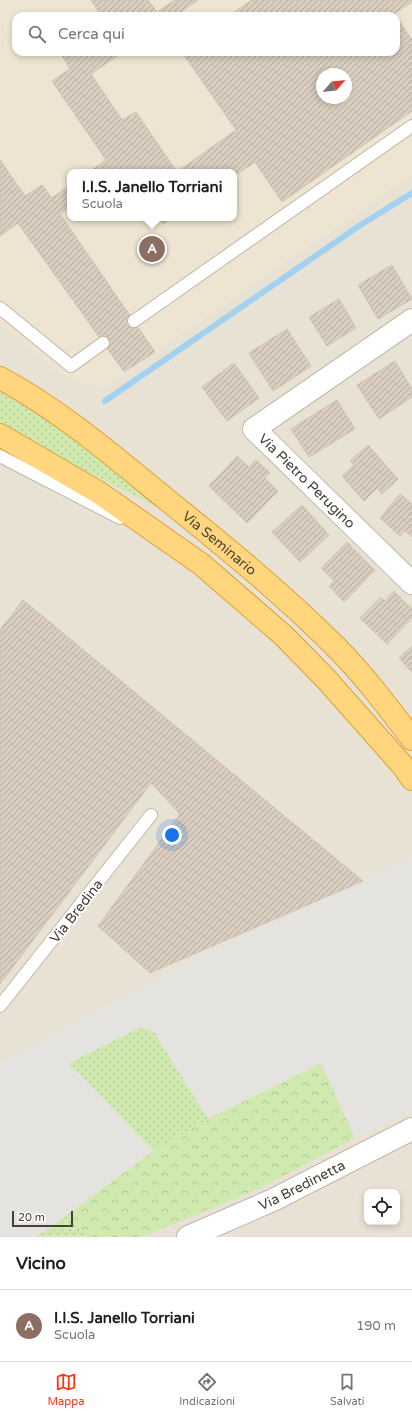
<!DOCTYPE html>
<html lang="it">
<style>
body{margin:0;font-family:"Varela Round",sans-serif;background:#f2f2f2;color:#202124}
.controls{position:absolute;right:12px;bottom:12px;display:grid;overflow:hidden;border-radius:8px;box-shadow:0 2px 6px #0003}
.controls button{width:36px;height:36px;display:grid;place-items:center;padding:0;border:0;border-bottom:1px solid #e0e0e0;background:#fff;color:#202124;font:20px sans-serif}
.compass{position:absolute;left:316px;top:68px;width:36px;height:36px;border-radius:50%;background:#fff;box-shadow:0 2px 6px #0003;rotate:63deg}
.scale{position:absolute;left:12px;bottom:10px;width:61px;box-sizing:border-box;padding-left:4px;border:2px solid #474036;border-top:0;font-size:11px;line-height:14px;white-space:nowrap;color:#474036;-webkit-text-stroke:3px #fff;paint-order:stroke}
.you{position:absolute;left:172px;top:835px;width:14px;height:14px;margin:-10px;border:3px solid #fff;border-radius:50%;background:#1a73e8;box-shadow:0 0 0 6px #1a73e833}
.badge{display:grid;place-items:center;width:26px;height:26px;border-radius:50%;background:#fc3616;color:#fff;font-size:13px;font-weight:700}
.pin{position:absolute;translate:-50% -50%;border:2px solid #fff;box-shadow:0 1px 4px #0006}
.popup{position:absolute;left:67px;top:169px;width:170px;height:52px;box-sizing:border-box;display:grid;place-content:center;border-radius:8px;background:#fff;filter:drop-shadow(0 1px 3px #0005);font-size:13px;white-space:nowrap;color:#757577}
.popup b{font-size:15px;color:#202124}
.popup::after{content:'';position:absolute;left:50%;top:100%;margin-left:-8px;border:8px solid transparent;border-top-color:#fff}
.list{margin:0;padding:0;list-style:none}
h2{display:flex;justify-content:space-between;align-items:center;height:52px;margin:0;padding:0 16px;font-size:17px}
h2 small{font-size:13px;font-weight:400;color:#757577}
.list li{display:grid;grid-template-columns:26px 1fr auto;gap:12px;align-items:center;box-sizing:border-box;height:72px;padding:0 16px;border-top:1px solid #e0e0e0}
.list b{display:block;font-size:15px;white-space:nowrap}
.list p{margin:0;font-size:13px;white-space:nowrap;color:#757577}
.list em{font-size:13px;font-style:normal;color:#757577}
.icon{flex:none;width:22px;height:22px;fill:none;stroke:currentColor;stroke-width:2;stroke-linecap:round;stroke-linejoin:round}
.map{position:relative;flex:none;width:412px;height:1237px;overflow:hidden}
.search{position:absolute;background:#fff;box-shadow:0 2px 6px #0003;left:12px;right:12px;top:12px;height:44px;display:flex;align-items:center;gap:10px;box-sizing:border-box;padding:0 14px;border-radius:12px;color:#757577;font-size:15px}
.sheet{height:124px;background:#fff}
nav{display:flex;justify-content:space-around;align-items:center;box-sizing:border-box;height:56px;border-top:1px solid #e0e0e0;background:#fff;font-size:11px;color:#757577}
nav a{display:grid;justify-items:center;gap:2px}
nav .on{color:#fc3616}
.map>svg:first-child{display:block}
</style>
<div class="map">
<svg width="412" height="1237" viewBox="0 0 412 1237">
<defs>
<pattern id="grass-dots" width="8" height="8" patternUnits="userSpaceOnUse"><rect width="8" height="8" fill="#cfe9af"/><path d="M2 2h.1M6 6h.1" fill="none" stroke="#b3c997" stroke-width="1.8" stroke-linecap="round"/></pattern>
<pattern id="forest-crowns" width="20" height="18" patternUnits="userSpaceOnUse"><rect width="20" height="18" fill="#cfe9af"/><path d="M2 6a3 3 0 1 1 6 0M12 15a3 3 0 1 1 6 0" fill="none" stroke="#b3c997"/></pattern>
<pattern id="building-hatch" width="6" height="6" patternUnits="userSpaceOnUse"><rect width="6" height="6" fill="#d9cebf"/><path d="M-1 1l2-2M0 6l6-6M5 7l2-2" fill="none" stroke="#b2a99c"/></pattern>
</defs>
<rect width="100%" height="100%" fill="#f4f0e7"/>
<path fill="#e8e2d5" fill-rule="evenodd" d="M0,0H412V1237H0ZM16,16H396V52H16ZM322,74H346V98H322ZM70,172H234V218H70ZM367,1192H397V1222H367Z"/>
<path fill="#ede5d1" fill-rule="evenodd" d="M0,0H412V175L106,386L85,384L52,369L48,362L0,324ZM16,16H396V52H16ZM322,74H346V98H322ZM70,172H234V218H70Z"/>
<g fill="url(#grass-dots)">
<path d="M0,393L39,413L162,510L0,426Z"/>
<path d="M141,1027L154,1032L208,1119L153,1151L75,1069L70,1070L71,1062Z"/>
<path d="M70,1212L86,1237H34L45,1231Z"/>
</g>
<path fill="url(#forest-crowns)" d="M321,1063L355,1138L258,1189L182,1221L139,1237H86L70,1212L153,1151L208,1119Z"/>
<path fill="#e5e3df" d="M412,856V1110L355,1138L321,1063L208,1119L154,1032L141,1027L71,1062L70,1069H75L153,1151L45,1231L34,1237H0V1063L205,953Z"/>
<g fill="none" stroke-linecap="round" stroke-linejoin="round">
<path stroke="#a3d2f1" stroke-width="6" d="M105,401L359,226L412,193"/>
</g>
<g fill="url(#building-hatch)" stroke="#d0c3b0" fill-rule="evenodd">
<path d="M91,0H148L157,12L175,0H198L175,16H98L100,14Z"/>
<path d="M252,0H412V2L394,14L396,16H228Z"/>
<path d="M396,16L412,40V111L282,202L255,162L234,176V172H129L127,169L123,172H89L106,160L52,81L70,69L60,52H123L91,74L122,120L136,112L177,172L236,130L182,52H396ZM322,74H346V98H322Z"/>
<path d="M0,160L25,196L42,185L52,198L70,185V207L60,214L155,352L124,372L18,223L0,236Z"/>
<path d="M159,218H172L163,224Z"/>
<path d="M392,265L412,299L378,319L358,285Z"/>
<path d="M339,299L356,328L327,346L309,317Z"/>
<path d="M287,329L311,366L273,391L249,353Z"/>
<path d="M395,361L412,389V397L379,419L357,385Z"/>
<path d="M234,363L259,398L227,421L202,387Z"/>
<path d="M337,400L355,429L309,457L291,429Z"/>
<path d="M368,445L398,479L382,494L377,488L364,501L342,476L354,465L350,461Z"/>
<path d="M237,456L249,467L256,460L270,473L265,478L278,491L247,523L209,486Z"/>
<path d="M400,494L412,504V537L405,531L400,536L380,518Z"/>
<path d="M302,505L329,535L300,562L272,532Z"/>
<path d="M347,542L375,570L344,602L329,586L334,581L321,568Z"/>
<path d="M394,591L412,609V618L387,644L360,618L381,597L385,601Z"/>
<path d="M23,600L363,881L150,973L98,926L180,814L151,783L0,984V630Z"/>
<path d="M412,646V672L399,658Z"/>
</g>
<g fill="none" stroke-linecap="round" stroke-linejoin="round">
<defs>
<g id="service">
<path d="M0,308L71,366L103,343"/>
<path d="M134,321L412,126"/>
<path d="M0,456L120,518"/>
<path d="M0,1006L151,815"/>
</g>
<g id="minor">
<path id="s1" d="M412,320L254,429L412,583"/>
</g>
<g id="tertiary">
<path id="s2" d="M188,1237L273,1200L412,1129"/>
</g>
<g id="trunk">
<path id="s3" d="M0,378C60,410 113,456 166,499C224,546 282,593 335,646C363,674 388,707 412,739"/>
<path d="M0,435L98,492L201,564L284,636L326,679L403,766L412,779"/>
</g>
</defs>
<use href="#service" stroke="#bfb8aa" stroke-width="14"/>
<use href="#minor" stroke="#bfb8aa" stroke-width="24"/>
<use href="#tertiary" stroke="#bfb8aa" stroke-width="24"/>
<use href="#trunk" stroke="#df9f36" stroke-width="24"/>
<use href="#service" stroke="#fff" stroke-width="12"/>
<use href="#minor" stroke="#fff" stroke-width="22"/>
<use href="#tertiary" stroke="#fff" stroke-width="22"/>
<use href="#trunk" stroke="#ffd67e" stroke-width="22"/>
</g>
<g text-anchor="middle" stroke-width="4" stroke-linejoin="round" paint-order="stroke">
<g font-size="14" fill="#474036" stroke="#fff">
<text dy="5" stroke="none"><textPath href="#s1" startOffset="266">Via Pietro Perugino</textPath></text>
<text dy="5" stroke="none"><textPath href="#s3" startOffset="275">Via Seminario</textPath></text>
<text transform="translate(76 911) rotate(-52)" y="5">Via Bredina</text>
<text dy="5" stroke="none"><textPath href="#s2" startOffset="125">Via Bredinetta</textPath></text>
</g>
</g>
</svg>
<div class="controls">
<button><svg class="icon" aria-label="locate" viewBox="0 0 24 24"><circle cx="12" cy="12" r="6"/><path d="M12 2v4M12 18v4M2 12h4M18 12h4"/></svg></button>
</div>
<svg class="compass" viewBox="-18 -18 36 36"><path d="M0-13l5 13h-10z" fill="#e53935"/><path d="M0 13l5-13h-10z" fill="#757577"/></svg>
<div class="scale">20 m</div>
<div class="you"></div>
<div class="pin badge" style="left:152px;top:249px;background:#8d6e63">A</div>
<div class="popup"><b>I.I.S. Janello Torriani</b>Scuola</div>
<div class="search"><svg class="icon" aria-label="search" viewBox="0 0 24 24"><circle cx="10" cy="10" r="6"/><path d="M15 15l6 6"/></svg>Cerca qui</div>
</div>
<section class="sheet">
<h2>Vicino<small></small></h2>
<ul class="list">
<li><span class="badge" style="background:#8d6e63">A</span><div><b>I.I.S. Janello Torriani</b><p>Scuola</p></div><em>190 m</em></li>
</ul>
</section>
<nav>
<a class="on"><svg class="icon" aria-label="map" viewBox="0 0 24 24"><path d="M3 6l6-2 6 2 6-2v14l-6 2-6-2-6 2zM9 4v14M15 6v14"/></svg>Mappa</a>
<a><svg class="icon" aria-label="directions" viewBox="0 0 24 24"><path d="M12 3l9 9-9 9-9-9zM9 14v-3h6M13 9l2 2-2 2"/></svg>Indicazioni</a>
<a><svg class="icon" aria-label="saved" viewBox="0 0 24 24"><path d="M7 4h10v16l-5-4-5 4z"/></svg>Salvati</a>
</nav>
